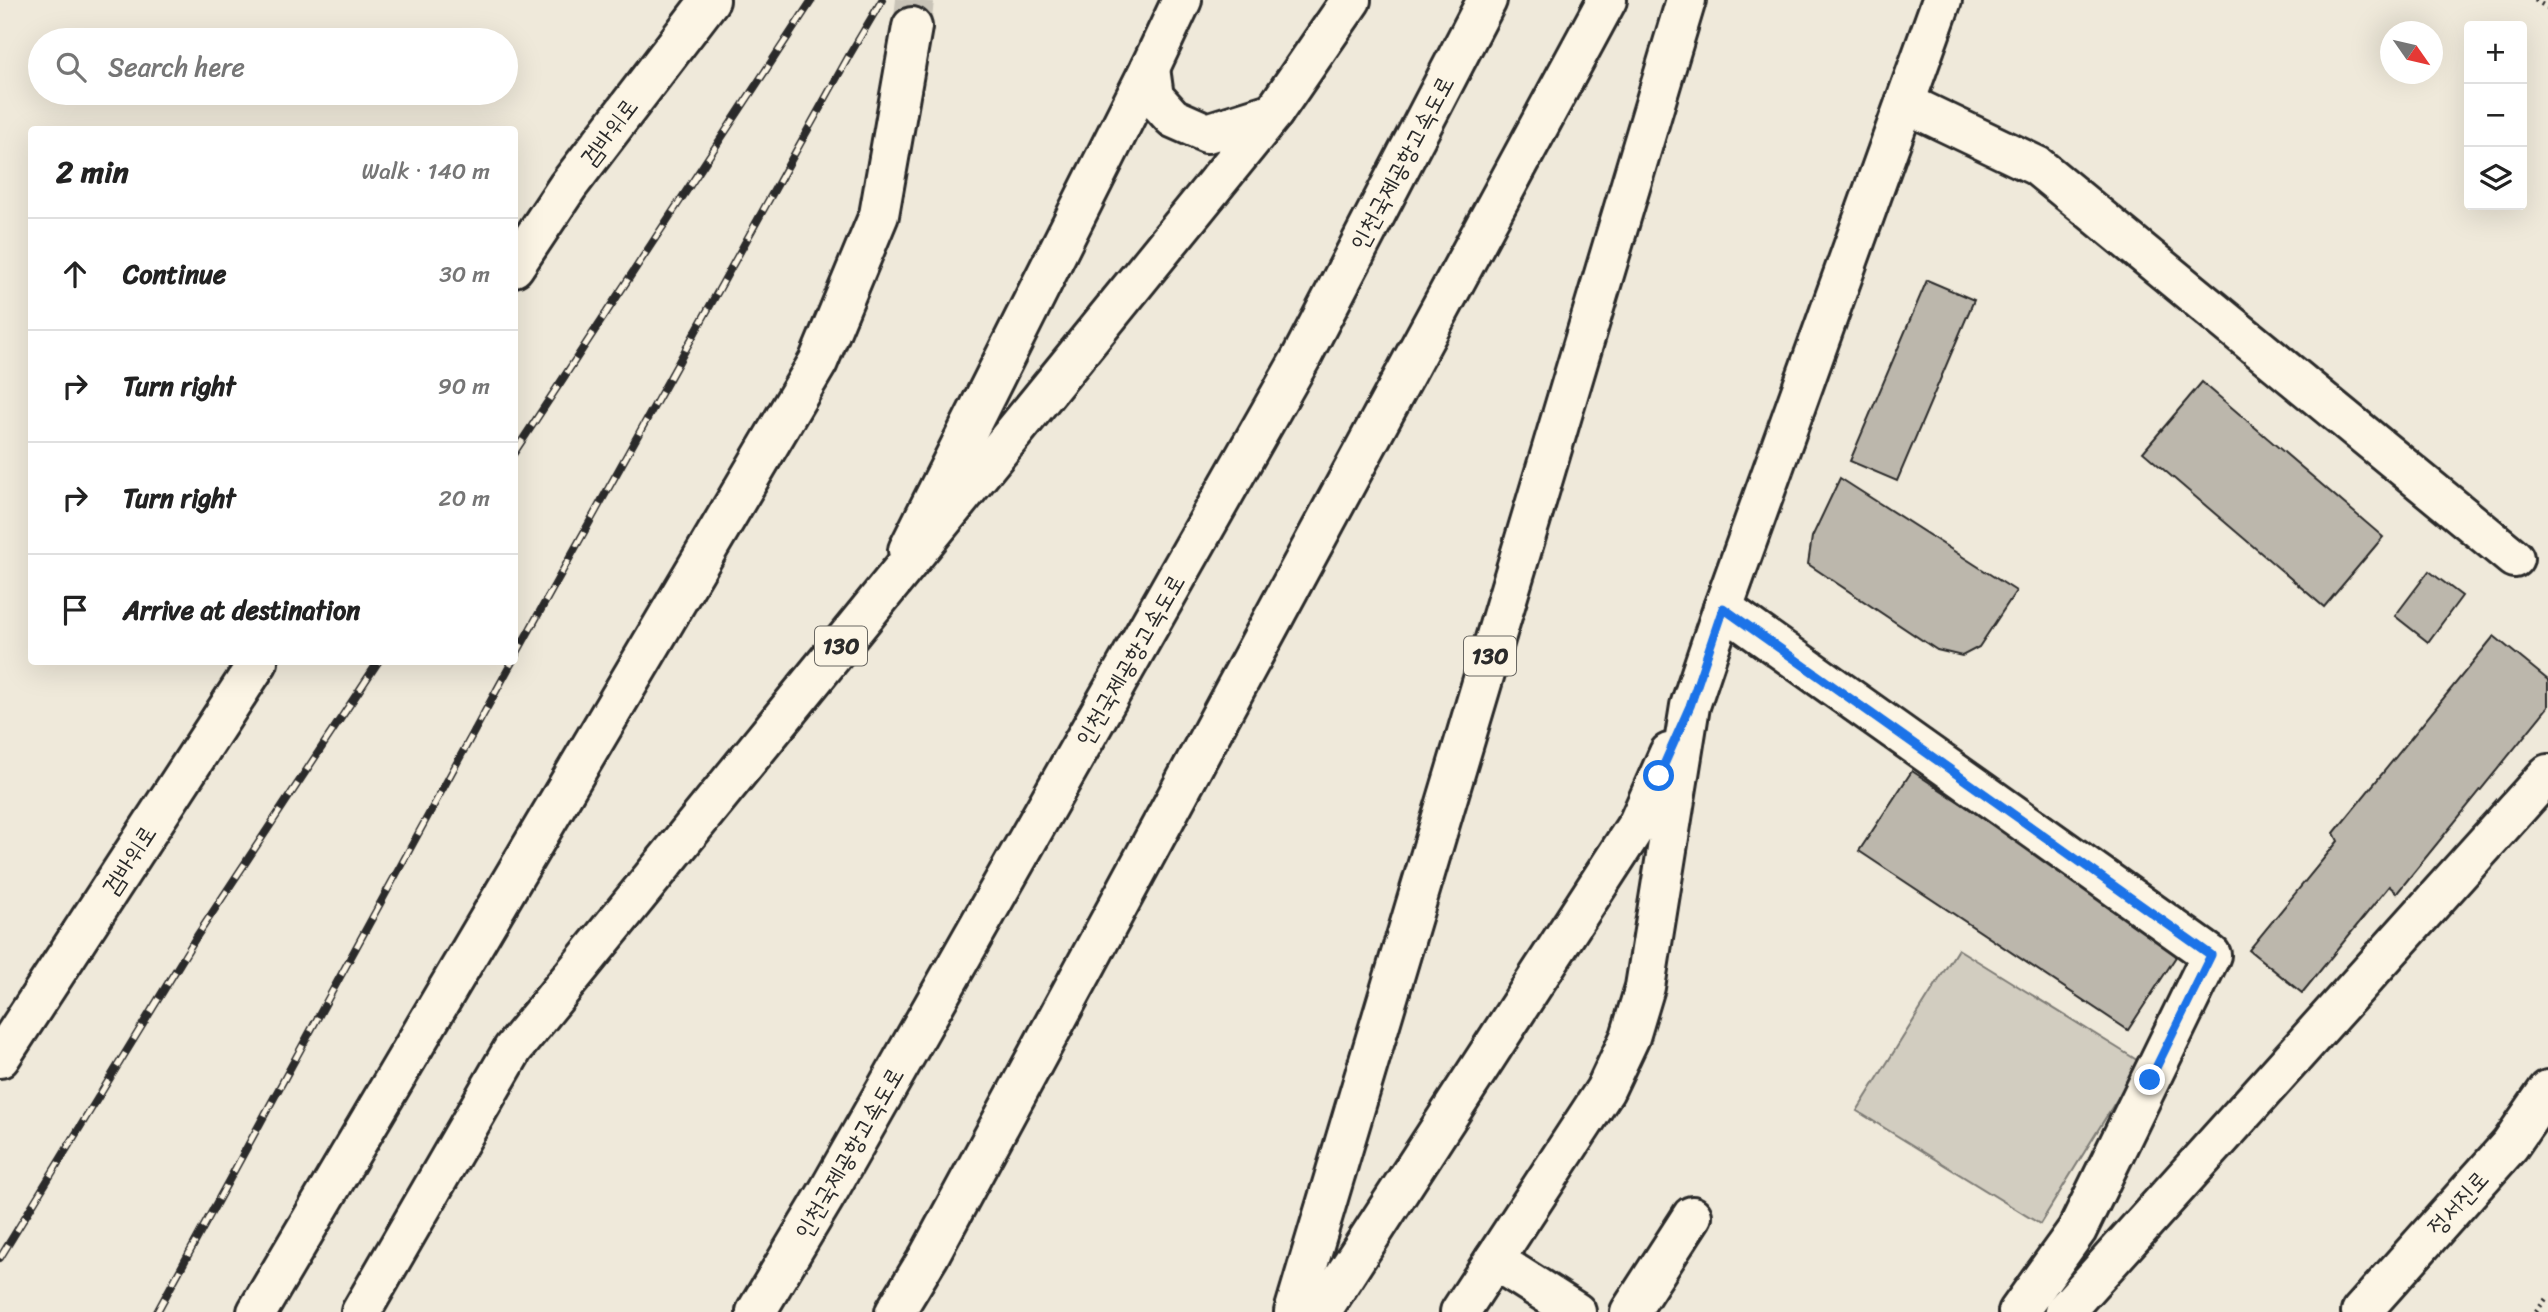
<!DOCTYPE html>
<meta charset="utf-8">
<style>
body{margin:0;font-family:Sriracha,"Poor Story",sans-serif;background:#f2f2f2;color:#222}
.controls{position:absolute;right:21px;top:21px;display:grid;overflow:hidden;border-radius:7px;box-shadow:0 7px 28px #0002}
.controls button{width:63px;height:63px;display:grid;place-items:center;padding:0;border:0;border-bottom:2px solid #e0e0e0;background:#fff;color:#222;font:35px sans-serif}
.compass{position:absolute;left:2380px;top:21px;width:63px;height:63px;border-radius:50%;background:#fff;box-shadow:0 7px 28px #0002;rotate:124deg}
.stop{position:absolute;width:21px;height:21px;margin:-16px;border:5px solid #1a73e8;border-radius:50%;background:#fff}
.stop.end{background:#1a73e8;border-color:#fff;box-shadow:0 2px 7px #0008}
.list{margin:0;padding:0;list-style:none}
h2{display:flex;justify-content:space-between;align-items:center;height:91px;margin:0;padding:0 28px;font-size:30px}
h2 small{font-size:23px;font-weight:400;color:#767676}
.list li{display:grid;grid-template-columns:46px 1fr auto;gap:21px;align-items:center;box-sizing:border-box;height:112px;padding:0 28px;border-top:2px solid #e0e0e0}
.list b{display:block;font-size:26px;white-space:nowrap}
.list em{font-size:23px;font-style:normal;color:#767676}
.icon{flex:none;width:38px;height:38px;fill:none;stroke:currentColor;stroke-width:2;stroke-linecap:round;stroke-linejoin:round}
.map{position:relative;flex:none;width:2548px;height:1312px;overflow:hidden}
.search{position:absolute;background:#fff;box-shadow:0 7px 28px #0002;left:28px;top:28px;width:490px;height:77px;display:flex;align-items:center;gap:18px;box-sizing:border-box;padding:0 24px;border-radius:38px;color:#767676;font-size:26px}
.panel{position:absolute;background:#fff;box-shadow:0 7px 28px #0002;left:28px;top:126px;width:490px;height:539px;border-radius:7px}
.map>svg:first-child{display:block}
</style>
<div class="map">
<svg width="2548" height="1312" viewBox="0 0 2548 1312">
<rect width="100%" height="100%" fill="#efe9da"/>
<filter id="ink" filterUnits="userSpaceOnUse"><feTurbulence type="fractalNoise" baseFrequency=".0143" numOctaves="2"/><feDisplacementMap in="SourceGraphic" scale="14" xChannelSelector="R" yChannelSelector="G"/><feConvolveMatrix kernelMatrix="1 2 1 2 8 2 1 2 1" color-interpolation-filters="sRGB"/></filter>
<g filter="url(#ink)">
<path fill="#d2cdc0" stroke="#7e7c76" stroke-width="2" d="M1958,949L2140,1062L2040,1224L1857,1111Z"/>
<g fill="#bcb7ac" stroke="#2b2b2b" stroke-width="2">
<path d="M1927,280L1974,300L1897,481L1850,461Z"/>
<path d="M2202,382L2383,537L2324,607L2143,452Z"/>
<path d="M1840,478L2016,591L1979,647L1962,656L1937,650L1808,564L1812,537Z"/>
<path d="M2429,571L2462,596L2428,642L2395,616Z"/>
<path d="M2494,636L2548,680V707L2397,893L2389,886L2302,993L2249,950L2338,841L2334,833Z"/>
<path d="M1912,771L2181,949L2128,1030L1859,851Z"/>
</g>
<g fill="none" stroke-linecap="round" stroke-linejoin="round">
<path stroke="#c8c3b7" stroke-width="38" stroke-dasharray="38 19" stroke-linecap="butt" d="M912,27L915,0"/>
<defs>
<g id="minor">
<path d="M1150,68L1154,97L1173,118L1207,133L1274,112"/>
<path d="M1905,103L2037,166L2514,558"/>
<path d="M514,267L568,186L710,0"/>
<path d="M908,550L1150,68L1182,0"/>
<path d="M1723,608L2211,955L2077,1230L2018,1312"/>
<path d="M0,1058L258,662"/>
<path d="M1494,1260L1576,1312"/>
<path d="M1321,1312L1638,823L1669,753"/>
<path d="M1460,1312L1605,1090L1630,1037L1645,987L1690,706L1723,608L1942,0"/>
<path d="M1630,1312L1692,1216"/>
<path d="M2361,1312L2510,1145L2548,1090"/>
</g>
<g id="highway">
<path d="M257,1312L818,362L879,215L912,27"/>
<path d="M361,1312L513,1049L1274,112L1351,0"/>
<path d="M756,1312L829,1190L1301,358L1487,0"/>
<path d="M895,1312L929,1256L1607,0"/>
<path d="M1294,1312L1686,0"/>
<path d="M2064,1312L2548,774"/>
</g>
</defs>
<use href="#minor" stroke="#2b2b2b" stroke-width="44"/>
<use href="#highway" stroke="#2b2b2b" stroke-width="44"/>
<g stroke="#2b2b2b" stroke-width="4.5" stroke-dasharray="2 5" stroke-linecap="butt">
<path d="M2535,0L2548,8"/>
<path d="M2536,1312L2548,1296"/>
</g>
<use href="#minor" stroke="#fcf5e5" stroke-width="38"/>
<use href="#highway" stroke="#fcf5e5" stroke-width="38"/>
<defs>
<g id="rail">
<path d="M514,453L812,0"/>
<path d="M514,658L850,54L882,0"/>
<path d="M0,1258L195,939L378,662"/>
<path d="M157,1312L512,662"/>
</g>
</defs>
<use href="#rail" stroke="#2b2b2b" stroke-width="8"/>
<use href="#rail" stroke="#fcf5e5" stroke-width="5" stroke-dasharray="16" stroke-linecap="butt"/>
</g>
</g>
<g fill="none" stroke-linecap="round" stroke-linejoin="round" filter="url(#ink)">
<path stroke="#1a73e8" stroke-width="9" d="M1659,776L1690,706L1723,608L2211,955L2150,1080"/>
</g>
<g text-anchor="middle" stroke-width="6" stroke-linejoin="round" paint-order="stroke">
<g fill="#fcf5e5" stroke="#6a6863" stroke-width="2">
<rect x="815" y="626.5" width="52" height="39" rx="5"/>
<rect x="1464" y="636.5" width="52" height="39" rx="5"/>
</g>
<g font-size="23" font-weight="bold" fill="#2b2b2b">
<text x="841" y="654">130</text>
<text x="1490" y="664">130</text>
</g>
<g font-size="24" fill="#2b2b2b" stroke="#fcf5e5">
<text transform="translate(609 132) rotate(-53)" y="8">검바위로</text>
<text transform="translate(1402 163) rotate(-62)" y="8">인천국제공항고속도로</text>
<text transform="translate(1130 660) rotate(-60)" y="8">인천국제공항고속도로</text>
<text transform="translate(129 860) rotate(-57)" y="8">검바위로</text>
<text transform="translate(849 1153) rotate(-60)" y="8">인천국제공항고속도로</text>
<text transform="translate(2458 1203) rotate(-48)" y="8">정서진로</text>
</g>
</g>
</svg>
<div class="controls">
<button>+</button>
<button>−</button>
<button><svg class="icon" aria-label="layers" viewBox="0 0 24 24"><path d="M12 4l9 5-9 5-9-5zM3 14l9 5 9-5"/></svg></button>
</div>
<svg class="compass" viewBox="-18 -18 36 36"><path d="M0-13l5 13h-10z" fill="#e53935"/><path d="M0 13l5-13h-10z" fill="#767676"/></svg>
<div class="stop" style="left:1659px;top:776px"></div>
<div class="stop end" style="left:2150px;top:1080px"></div>
<div class="search"><svg class="icon" aria-label="search" viewBox="0 0 24 24"><circle cx="10" cy="10" r="6"/><path d="M15 15l6 6"/></svg>Search here</div>
<section class="panel">
<h2>2 min<small>Walk · 140 m</small></h2>
<ul class="list">
<li><svg class="icon" aria-label="ahead" viewBox="0 0 24 24"><path d="M12 20V5M6 11l6-6 6 6"/></svg><div><b>Continue</b></div><em>30 m</em></li>
<li><svg class="icon" aria-label="right" viewBox="0 0 24 24"><path d="M7 20v-9h11M14 6l5 5-5 5"/></svg><div><b>Turn right</b></div><em>90 m</em></li>
<li><svg class="icon" aria-label="right" viewBox="0 0 24 24"><path d="M7 20v-9h11M14 6l5 5-5 5"/></svg><div><b>Turn right</b></div><em>20 m</em></li>
<li><svg class="icon" aria-label="arrive" viewBox="0 0 24 24"><path d="M6 21V4h12l-3 4 3 4H6"/></svg><div><b>Arrive at destination</b></div></li>
</ul>
</section>
</div>
